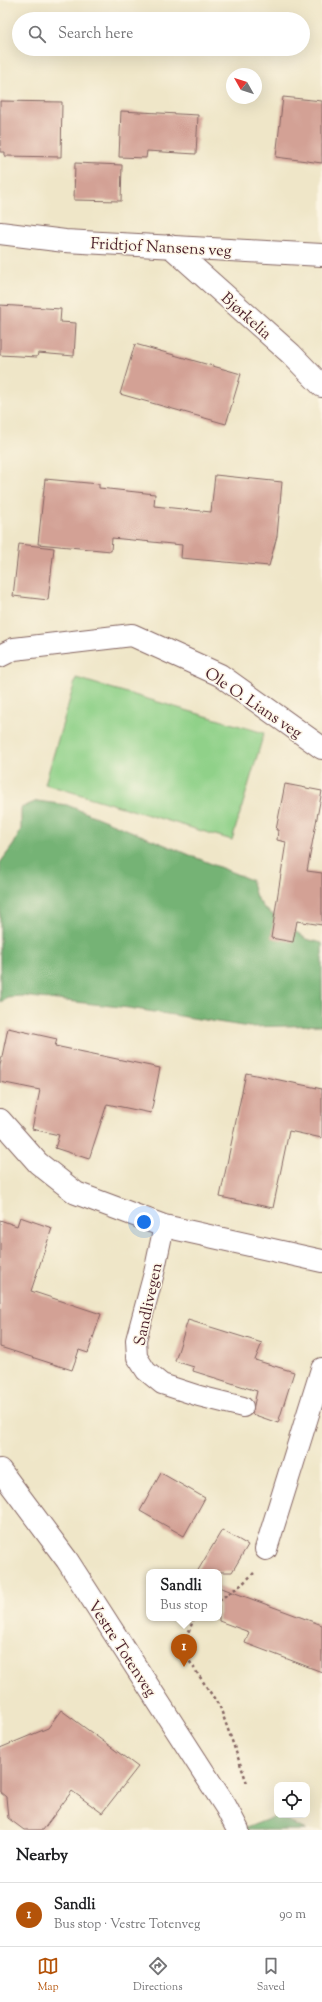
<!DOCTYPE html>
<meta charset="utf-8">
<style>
body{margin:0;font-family:"Sorts Mill Goudy",serif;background:#f6f6f6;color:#202124}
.controls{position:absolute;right:12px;bottom:12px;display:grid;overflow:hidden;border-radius:8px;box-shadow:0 4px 16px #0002}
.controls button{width:36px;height:36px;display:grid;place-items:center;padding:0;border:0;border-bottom:1px solid #e0e0e0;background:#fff;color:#202124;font:20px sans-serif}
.compass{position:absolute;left:226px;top:68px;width:36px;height:36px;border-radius:50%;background:#fff;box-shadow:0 4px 16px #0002;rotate:309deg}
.you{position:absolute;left:144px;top:1222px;width:14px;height:14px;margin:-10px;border:3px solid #fff;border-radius:50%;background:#1a73e8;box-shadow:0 0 0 6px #1a73e833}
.badge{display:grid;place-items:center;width:26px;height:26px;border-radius:50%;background:#b45309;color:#fff;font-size:13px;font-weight:700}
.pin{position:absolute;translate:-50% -33px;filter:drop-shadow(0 1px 2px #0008)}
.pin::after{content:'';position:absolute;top:21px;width:14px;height:12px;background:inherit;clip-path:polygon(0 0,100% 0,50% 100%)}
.popup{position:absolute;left:146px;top:1569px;width:76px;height:52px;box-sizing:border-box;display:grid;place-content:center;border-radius:8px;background:#fff;filter:drop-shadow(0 1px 3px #0005);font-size:13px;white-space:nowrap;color:#757577}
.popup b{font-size:15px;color:#202124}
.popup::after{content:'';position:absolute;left:50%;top:100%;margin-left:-8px;border:8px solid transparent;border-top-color:#fff}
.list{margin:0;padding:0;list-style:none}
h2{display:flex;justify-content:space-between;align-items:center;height:52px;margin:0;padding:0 16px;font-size:17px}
h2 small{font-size:13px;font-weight:400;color:#757577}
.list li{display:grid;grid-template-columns:26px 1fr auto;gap:12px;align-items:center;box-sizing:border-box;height:64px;padding:0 16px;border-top:1px solid #e0e0e0}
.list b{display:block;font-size:15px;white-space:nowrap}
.list p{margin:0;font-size:13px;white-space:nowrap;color:#757577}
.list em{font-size:13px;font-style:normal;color:#757577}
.icon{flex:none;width:22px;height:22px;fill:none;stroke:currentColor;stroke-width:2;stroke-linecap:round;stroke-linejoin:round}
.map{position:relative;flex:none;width:322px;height:1830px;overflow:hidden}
.search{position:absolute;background:#fff;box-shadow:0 4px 16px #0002;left:12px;right:12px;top:12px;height:44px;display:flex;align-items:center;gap:10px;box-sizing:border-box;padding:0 14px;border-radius:22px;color:#757577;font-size:15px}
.sheet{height:116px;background:#fff}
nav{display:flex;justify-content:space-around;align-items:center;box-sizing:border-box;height:56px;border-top:1px solid #e0e0e0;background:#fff;font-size:11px;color:#757577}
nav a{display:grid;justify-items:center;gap:2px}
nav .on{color:#b45309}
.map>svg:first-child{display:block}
</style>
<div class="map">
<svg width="322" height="1830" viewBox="0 0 322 1830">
<rect width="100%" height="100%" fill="#fcf5e5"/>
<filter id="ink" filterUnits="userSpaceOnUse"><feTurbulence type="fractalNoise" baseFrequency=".025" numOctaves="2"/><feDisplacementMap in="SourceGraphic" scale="8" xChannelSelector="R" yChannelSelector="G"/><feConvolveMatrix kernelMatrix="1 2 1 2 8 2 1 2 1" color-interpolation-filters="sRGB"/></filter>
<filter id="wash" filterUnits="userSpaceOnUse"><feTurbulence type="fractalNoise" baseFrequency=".012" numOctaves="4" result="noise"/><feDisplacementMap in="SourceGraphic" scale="16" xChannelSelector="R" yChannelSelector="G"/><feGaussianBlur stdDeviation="0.9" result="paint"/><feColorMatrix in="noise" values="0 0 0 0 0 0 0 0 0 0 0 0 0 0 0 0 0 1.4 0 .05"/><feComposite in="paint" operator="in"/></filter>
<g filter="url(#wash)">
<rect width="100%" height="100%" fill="#efe6c8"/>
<path fill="#90d189" stroke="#6d785a" d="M76,678L264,733L232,840L45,784Z"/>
<g fill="#74b375" stroke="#5f6950">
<path d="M37,801L67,805L251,880L256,897L264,908L306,939L322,943V1025L249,1027L129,1008L22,996L7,997L0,1003V863L14,844L21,829V808Z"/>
<path d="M276,1816L306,1830H241Z"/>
</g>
<g id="blocks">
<g fill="#d3a195">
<path d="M283,97L322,101V163L276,157Z"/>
<path d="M0,101L62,102L61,157L5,156V152H0Z"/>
<path d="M121,111L198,115L196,154L147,151L146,158L119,157Z"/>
<path d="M75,163L122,165L121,201L74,200Z"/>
<path d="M0,305L61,309L60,322L76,323L74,356L38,353L37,357L0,355Z"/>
<path d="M135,344L241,374L226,424L120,394Z"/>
<path d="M215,475L282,482L277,536L269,566L181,558L182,545L112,538L111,551L38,544L45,479L99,484V488L155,494L154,506L211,512Z"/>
<path d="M19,544L54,548L48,600L13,596Z"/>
<path d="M285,784L322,791L307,871L322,873V925L297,921L293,942L271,938L286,842L277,840L278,830H276Z"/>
<path d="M8,1028L57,1039L55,1046L160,1068L151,1113L107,1104L89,1159L55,1148L59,1135L32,1129L40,1090L0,1082V1066Z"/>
<path d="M246,1073L322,1089V1138L289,1131L273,1208L220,1197Z"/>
<path d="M20,1217L52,1228L31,1291L101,1314L88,1353L79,1350L72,1370L0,1347V1220L17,1226Z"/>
<path d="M188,1320L262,1343L255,1360L294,1372L278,1423L252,1414L257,1391L193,1371L194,1367L175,1361Z"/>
<path d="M161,1473L205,1498L184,1536L140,1511Z"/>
<path d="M222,1530L248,1545L232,1572H197Z"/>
<path d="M219,1587L322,1625V1672L245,1643L249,1632L219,1621Z"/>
<path d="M61,1710L138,1767L102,1813L72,1791L43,1830H24L8,1818L6,1797L0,1792V1748L48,1728Z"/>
</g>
</g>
</g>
<g filter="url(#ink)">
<use href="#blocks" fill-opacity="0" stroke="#846562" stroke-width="1"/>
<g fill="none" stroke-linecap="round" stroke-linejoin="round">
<defs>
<path id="lane" d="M164,1226L154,1273L136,1340L137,1357L146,1371L162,1384L199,1396L243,1407"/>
<g id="street">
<path d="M0,233L65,241L322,255"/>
<path d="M170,246L291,354L322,386"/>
<path d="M0,656L14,649L132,635L220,675L322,748"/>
<path d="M0,1120L38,1163L76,1193L164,1226L322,1261"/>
<path d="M266,1549L322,1369"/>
</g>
<path id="secondary" d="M0,1470L67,1560L226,1807L238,1830"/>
</defs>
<use href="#lane" stroke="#846562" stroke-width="22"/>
<use href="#street" stroke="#846562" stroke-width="24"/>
<use href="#secondary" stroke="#846562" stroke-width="24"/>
<g stroke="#846562" stroke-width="2.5" stroke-dasharray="3 3" stroke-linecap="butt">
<path d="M219,1600L241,1585L254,1573"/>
<path d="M194,1618L182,1650L220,1707L247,1783"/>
</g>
<use href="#lane" stroke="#fff" stroke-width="20"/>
<use href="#street" stroke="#fff" stroke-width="22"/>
<use href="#secondary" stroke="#fff" stroke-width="22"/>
</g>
</g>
<g text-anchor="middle" stroke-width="3" stroke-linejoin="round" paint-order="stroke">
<g font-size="16" fill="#4a1f2b" stroke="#fcf5e5">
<text transform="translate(161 246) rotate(3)" y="6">Fridtjof Nansens veg</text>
<text transform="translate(247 315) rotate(42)" y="6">Bjørkelia</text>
<text transform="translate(254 702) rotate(34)" y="6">Ole O. Lians veg</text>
<text transform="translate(147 1304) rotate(-78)" y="6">Sandlivegen</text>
<text transform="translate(123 1648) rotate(57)" y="6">Vestre Totenveg</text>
</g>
</g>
</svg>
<div class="controls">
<button><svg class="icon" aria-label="locate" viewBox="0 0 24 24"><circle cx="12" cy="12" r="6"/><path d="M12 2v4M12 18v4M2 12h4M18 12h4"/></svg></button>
</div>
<svg class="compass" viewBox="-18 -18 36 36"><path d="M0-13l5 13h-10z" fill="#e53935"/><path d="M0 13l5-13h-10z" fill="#757577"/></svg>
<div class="you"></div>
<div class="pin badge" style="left:184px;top:1667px">1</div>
<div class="popup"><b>Sandli</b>Bus stop</div>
<div class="search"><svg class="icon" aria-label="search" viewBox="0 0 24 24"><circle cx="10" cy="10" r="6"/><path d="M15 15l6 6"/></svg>Search here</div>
</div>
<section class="sheet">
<h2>Nearby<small></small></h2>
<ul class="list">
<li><span class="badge">1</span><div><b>Sandli</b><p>Bus stop · Vestre Totenveg</p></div><em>90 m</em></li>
</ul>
</section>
<nav>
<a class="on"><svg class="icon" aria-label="map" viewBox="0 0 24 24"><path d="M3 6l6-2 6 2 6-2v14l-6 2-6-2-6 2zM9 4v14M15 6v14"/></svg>Map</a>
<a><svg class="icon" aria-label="directions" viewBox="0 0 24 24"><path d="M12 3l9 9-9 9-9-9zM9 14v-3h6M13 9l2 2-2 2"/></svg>Directions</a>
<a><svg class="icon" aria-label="saved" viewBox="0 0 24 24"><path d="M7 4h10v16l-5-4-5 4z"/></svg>Saved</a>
</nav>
